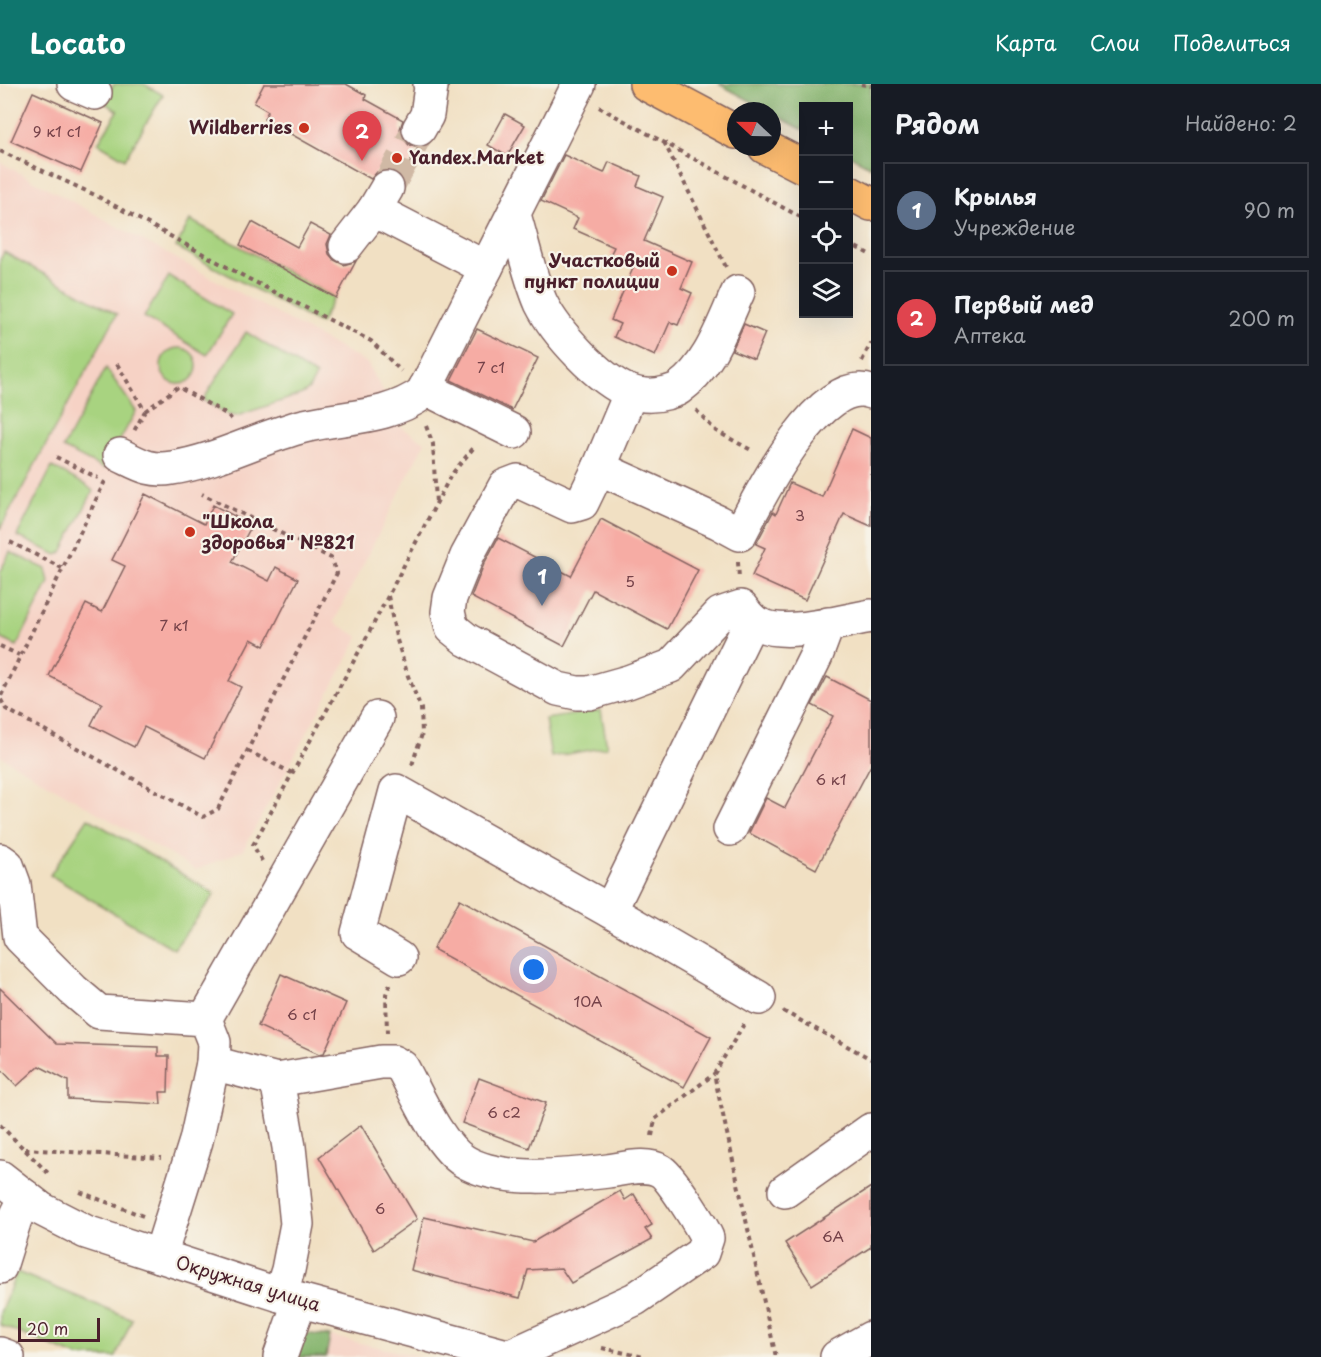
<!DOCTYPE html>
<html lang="ru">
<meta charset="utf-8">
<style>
body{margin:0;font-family:"Playpen Sans",sans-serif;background:#20242c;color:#f1f3f6}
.controls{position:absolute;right:18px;top:18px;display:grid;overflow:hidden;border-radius:0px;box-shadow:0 6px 24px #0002}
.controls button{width:54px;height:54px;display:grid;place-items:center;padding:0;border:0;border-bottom:2px solid #363941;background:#171b24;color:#f1f3f6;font:30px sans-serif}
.compass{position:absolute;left:727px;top:18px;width:54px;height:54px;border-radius:50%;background:#171b24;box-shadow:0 6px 24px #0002;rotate:292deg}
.scale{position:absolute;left:18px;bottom:15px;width:82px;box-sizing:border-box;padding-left:6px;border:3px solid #4a1f2b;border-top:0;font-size:16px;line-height:21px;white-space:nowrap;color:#4a1f2b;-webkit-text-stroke:4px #f7f3e8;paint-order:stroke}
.you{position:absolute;left:534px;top:886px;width:21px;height:21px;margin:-15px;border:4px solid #fff;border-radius:50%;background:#1a73e8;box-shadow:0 0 0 9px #1a73e833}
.badge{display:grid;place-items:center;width:39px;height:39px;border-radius:50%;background:#0f766e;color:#fff;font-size:20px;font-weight:700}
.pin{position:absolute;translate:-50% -50px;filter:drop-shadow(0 2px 3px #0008)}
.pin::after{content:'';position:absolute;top:32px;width:21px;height:18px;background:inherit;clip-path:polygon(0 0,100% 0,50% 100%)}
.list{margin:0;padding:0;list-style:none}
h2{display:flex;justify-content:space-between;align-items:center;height:78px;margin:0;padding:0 24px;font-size:26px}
h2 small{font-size:20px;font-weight:400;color:#9ea1a6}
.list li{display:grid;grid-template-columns:39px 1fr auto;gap:18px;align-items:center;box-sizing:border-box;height:96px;margin:0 12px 12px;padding:0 12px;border:2px solid #363941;border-radius:0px}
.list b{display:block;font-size:22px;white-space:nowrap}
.list p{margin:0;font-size:20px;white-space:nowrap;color:#9ea1a6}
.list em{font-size:20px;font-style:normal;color:#9ea1a6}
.icon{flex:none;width:33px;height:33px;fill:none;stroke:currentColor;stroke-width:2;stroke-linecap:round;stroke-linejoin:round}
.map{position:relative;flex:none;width:871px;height:1273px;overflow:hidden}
header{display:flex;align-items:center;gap:36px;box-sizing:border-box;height:84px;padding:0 30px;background:#0f766e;color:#fff}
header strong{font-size:28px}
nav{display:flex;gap:33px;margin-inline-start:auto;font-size:21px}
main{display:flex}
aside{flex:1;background:#171b24}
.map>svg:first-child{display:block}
</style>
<header>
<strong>Locato</strong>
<nav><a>Карта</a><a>Слои</a><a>Поделиться</a></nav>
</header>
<main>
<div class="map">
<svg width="871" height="1273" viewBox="0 0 871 1273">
<rect width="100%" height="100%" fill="#f7f3e8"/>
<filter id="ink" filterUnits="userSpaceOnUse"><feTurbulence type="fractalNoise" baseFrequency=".0167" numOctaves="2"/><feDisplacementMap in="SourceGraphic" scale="12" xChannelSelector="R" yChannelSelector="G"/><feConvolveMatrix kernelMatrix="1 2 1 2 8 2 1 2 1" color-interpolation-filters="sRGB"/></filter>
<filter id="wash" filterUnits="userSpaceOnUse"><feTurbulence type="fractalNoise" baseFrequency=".008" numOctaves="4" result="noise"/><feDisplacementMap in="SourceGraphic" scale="24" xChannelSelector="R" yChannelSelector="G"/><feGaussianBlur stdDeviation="1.35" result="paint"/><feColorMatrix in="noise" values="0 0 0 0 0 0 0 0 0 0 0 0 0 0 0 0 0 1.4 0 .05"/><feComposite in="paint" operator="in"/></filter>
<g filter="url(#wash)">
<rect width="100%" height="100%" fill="#f1e0c3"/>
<g fill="#f6d2c5">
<path d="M0,78L367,279L394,326L382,331L425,358L334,538L359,553L243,766L196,786L0,672Z"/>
<path d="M330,1252L421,1273H326Z"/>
</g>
<g fill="#a8d380" stroke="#797956" stroke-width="1.5">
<path d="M114,0H144L163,11L125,75L98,59L118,27L103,18Z"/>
<path d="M190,136L334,213L320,240L176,163Z"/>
<path d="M4,168L117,230L0,445V176Z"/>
<path d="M169,192L232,230L207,271L144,233Z"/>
<path d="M246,248L316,292L309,305L302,310L237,332L228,331L203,316Z"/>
<circle cx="179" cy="282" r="18"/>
<path d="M106,284L136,327L104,385L63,364Z"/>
<path d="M52,383L86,401L93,407L62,468L57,471L17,452Z"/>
<path d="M10,468L46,485L49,498L17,562L0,554V488Z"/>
<path d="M601,626L607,663L551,673L545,635Z"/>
<path d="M88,734L215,810L174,865L50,791Z"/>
<path d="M17,1188L132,1235L116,1273H78L0,1241V1229Z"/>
</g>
<g fill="#86b56e" stroke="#686a4c" stroke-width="1.5">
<path d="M719,0H871V83L849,71L848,22H804L803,46L772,29V27H769Z"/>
<path d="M301,1249L330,1252L326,1273H293Z"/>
</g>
<g id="blocks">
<g fill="#f6aca4">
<path d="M264,0H346L366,11L365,15L403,36L400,45L403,54L409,61L418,64L402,93L396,88L387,85L377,88L371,95L264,35L268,27L254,19Z"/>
<path d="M33,8L103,39L81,88L11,57Z"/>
<path d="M505,30L525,41L507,72L488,61Z"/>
<path d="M564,71L604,89L609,78L641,92L637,102L663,113L644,157L692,178L681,204L692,209L678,241L670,238L655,272L614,253L620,240L611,236L634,182L610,171L614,163L573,145L578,134L541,117Z"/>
<path d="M252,138L297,163L310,140L331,151L327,160L329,170L334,176L344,181L356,177L336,214L240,161Z"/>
<path d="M744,240L765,249L754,275L732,266Z"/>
<path d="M477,245L538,274L512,326L451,296Z"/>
<path d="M852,345L871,354V442L844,430L805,516L752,492L765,464L756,460L773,428L776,430L790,399L822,413Z"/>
<path d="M145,410L204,440L213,421L252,441L232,478L269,497L276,483L298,495L264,562L251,555L229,597L241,603L205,674L144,643L134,663L91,641L102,619L49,592L86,520L102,528L125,482L112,476Z"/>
<path d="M601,435L698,486L667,545L593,506L564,562L471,513L484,480L498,454L571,492Z"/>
<path d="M827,593L871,616V681L816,785L749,749L766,714L785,724L833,632L812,621Z"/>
<path d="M460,815L711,953L684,1003L433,865Z"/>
<path d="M281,890L346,919L324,969L319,970L258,942Z"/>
<path d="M0,904L57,960L158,963V972H169L168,1008H160L161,1020L68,1015V997L39,982L17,1002L0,984Z"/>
<path d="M479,994L546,1019L529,1064L462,1039Z"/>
<path d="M361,1041L417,1135L374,1166L319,1073Z"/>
<path d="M871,1103V1163L812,1201L785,1159Z"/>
<path d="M620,1107L625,1116L634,1110L652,1141L645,1145L652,1155L571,1199L561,1184L528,1186L520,1214L411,1186L424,1133L533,1158Z"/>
</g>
</g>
</g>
<g filter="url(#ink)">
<use href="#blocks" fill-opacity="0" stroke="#846360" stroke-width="1.5"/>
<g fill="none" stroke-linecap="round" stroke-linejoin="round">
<path stroke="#d0b9a5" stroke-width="33" stroke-dasharray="33 16" stroke-linecap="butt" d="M387,104L419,45"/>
<defs>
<g id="minor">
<path d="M74,0L95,9"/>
<path d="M419,45L427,31L431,3L430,0"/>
<path d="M387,104L374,126L486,184"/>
<path d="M514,131C523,160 529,191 541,219C556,249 599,296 630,308C642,312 655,312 666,309C671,307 675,307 679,304C710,282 723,240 738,208"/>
<path d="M346,162L374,126"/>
<path d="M425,304L514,348"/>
<path d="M631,308L599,384L582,419L572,422L518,397L505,402L467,472L450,514L448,528L452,544L467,556L558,605L577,609H589L628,598L671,582L720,530L741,523C746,529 750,536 758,540C786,554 841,537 871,532"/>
<path d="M120,371C139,380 150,388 172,384C218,377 260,353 304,342C345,332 387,335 423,309L579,0"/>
<path d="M599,384L718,438L740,450C758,415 820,289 871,308"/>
<path d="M730,745L816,572L828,540"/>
<path d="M0,776L7,781L14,800L20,853L73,906L99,928L205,935L214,958L213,979L196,1057L160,1172"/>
<path d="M610,827L752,536"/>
<path d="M399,874L358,849L396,707L610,827L759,914"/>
<path d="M205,935L377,634"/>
<path d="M213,979L277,996L381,978H393L402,983C417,1010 438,1061 464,1077C500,1099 567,1092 608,1087C624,1085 646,1078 661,1087C670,1091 702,1143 707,1154L702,1169L635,1215L508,1273"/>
<path d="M277,996L289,1063L297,1140L288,1186L280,1211"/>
<path d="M0,1093L41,1125L86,1148L280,1211L510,1273"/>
<path d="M785,1107L871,1046"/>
<path d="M0,1183L15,1135L26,1113"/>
<path d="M0,1270L8,1273"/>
<path d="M280,1273L300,1216"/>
<path d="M837,1273L871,1254"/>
</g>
<g id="major">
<path d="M646,0L736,48"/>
<path d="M765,63L804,83"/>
<path d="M848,108L871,120"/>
</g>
</defs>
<use href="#minor" stroke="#846360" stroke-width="36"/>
<use href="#major" stroke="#846360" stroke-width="36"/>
<g stroke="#846360" stroke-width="4" stroke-dasharray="4.5 4.5" stroke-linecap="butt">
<path d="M861,0L871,2"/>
<path d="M599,23L804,135"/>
<path d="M664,58L726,183"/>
<path d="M0,67L95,111L249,195L371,257L401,287"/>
<path d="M848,159L871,171"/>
<path d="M862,277L871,259"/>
<path d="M117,280L145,327L134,347"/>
<path d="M696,326L716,347L753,367"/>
<path d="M145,327L178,303L228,331L232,336"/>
<path d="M426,342L433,360L436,420"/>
<path d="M56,373L98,394"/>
<path d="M105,397L0,614L6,625L203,733L218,725L337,489L331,474L202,410"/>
<path d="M10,458L62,484"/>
<path d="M738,478L739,495"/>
<path d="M388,512L396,553L408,592L421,624L422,650L412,681"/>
<path d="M0,562L19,571"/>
<path d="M248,667L292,689"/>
<path d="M262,777L253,761L362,562L451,391L475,362"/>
<path d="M783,927L871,975"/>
<path d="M744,940L714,990L776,1273"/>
<path d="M387,949L386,910L390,900"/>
<path d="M0,1041L48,1089"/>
<path d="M652,1052L655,1035L714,990"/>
<path d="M25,1065L161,1074"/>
<path d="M80,1108L143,1132"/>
<path d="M602,1264L644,1273"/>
</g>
<use href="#minor" stroke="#fff" stroke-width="33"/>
<use href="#major" stroke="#fdbc70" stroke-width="33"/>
</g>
</g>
<g fill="#c8321e" stroke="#f7f3e8" stroke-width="2">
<circle cx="304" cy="44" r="6"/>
<circle cx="397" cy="74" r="6"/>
<circle cx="672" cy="187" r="6"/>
<circle cx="190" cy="448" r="6"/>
</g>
<g text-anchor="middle" stroke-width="4.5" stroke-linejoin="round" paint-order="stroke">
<g font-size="15" fill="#754249">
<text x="57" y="53">9 к1 с1</text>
<text x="491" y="289">7 с1</text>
<text x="800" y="437">3</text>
<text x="630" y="503">5</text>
<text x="174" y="547">7 к1</text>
<text x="831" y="701">6 к1</text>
<text x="588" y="923">10А</text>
<text x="302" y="936">6 с1</text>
<text x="504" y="1034">6 с2</text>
<text x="380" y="1130">6</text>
<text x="833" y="1158">6А</text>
</g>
<g font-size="18" font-weight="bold" fill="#4a1f2b" stroke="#f7f3e8" text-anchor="end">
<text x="292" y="50">Wildberries</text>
<text x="409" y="80" text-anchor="start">Yandex.Market</text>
<text x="660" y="183">Участковый<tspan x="660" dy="21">пункт полиции</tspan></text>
<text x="202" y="444" text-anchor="start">"Школа<tspan x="202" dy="21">здоровья" №821</tspan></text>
</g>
<g font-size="18" fill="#4a1f2b" stroke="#f7f3e8">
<text transform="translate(248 1200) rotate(17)" y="6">Окружная улица</text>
</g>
</g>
</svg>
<div class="controls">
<button>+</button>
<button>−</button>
<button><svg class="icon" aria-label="locate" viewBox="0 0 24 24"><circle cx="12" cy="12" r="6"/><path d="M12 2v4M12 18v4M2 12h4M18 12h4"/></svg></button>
<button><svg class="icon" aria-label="layers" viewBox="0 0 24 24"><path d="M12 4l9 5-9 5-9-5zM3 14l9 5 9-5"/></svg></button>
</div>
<svg class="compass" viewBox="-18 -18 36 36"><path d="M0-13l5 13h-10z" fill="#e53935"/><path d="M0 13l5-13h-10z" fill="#9ea1a6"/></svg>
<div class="scale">20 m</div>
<div class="you"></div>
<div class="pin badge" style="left:542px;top:522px;background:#5c6f8a">1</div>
<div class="pin badge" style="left:362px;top:77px;background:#e0444e">2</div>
</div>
<aside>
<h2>Рядом<small>Найдено: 2</small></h2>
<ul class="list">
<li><span class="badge" style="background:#5c6f8a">1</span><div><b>Крылья</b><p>Учреждение</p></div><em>90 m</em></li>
<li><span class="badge" style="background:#e0444e">2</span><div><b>Первый мед</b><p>Аптека</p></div><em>200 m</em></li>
</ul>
</aside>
</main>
